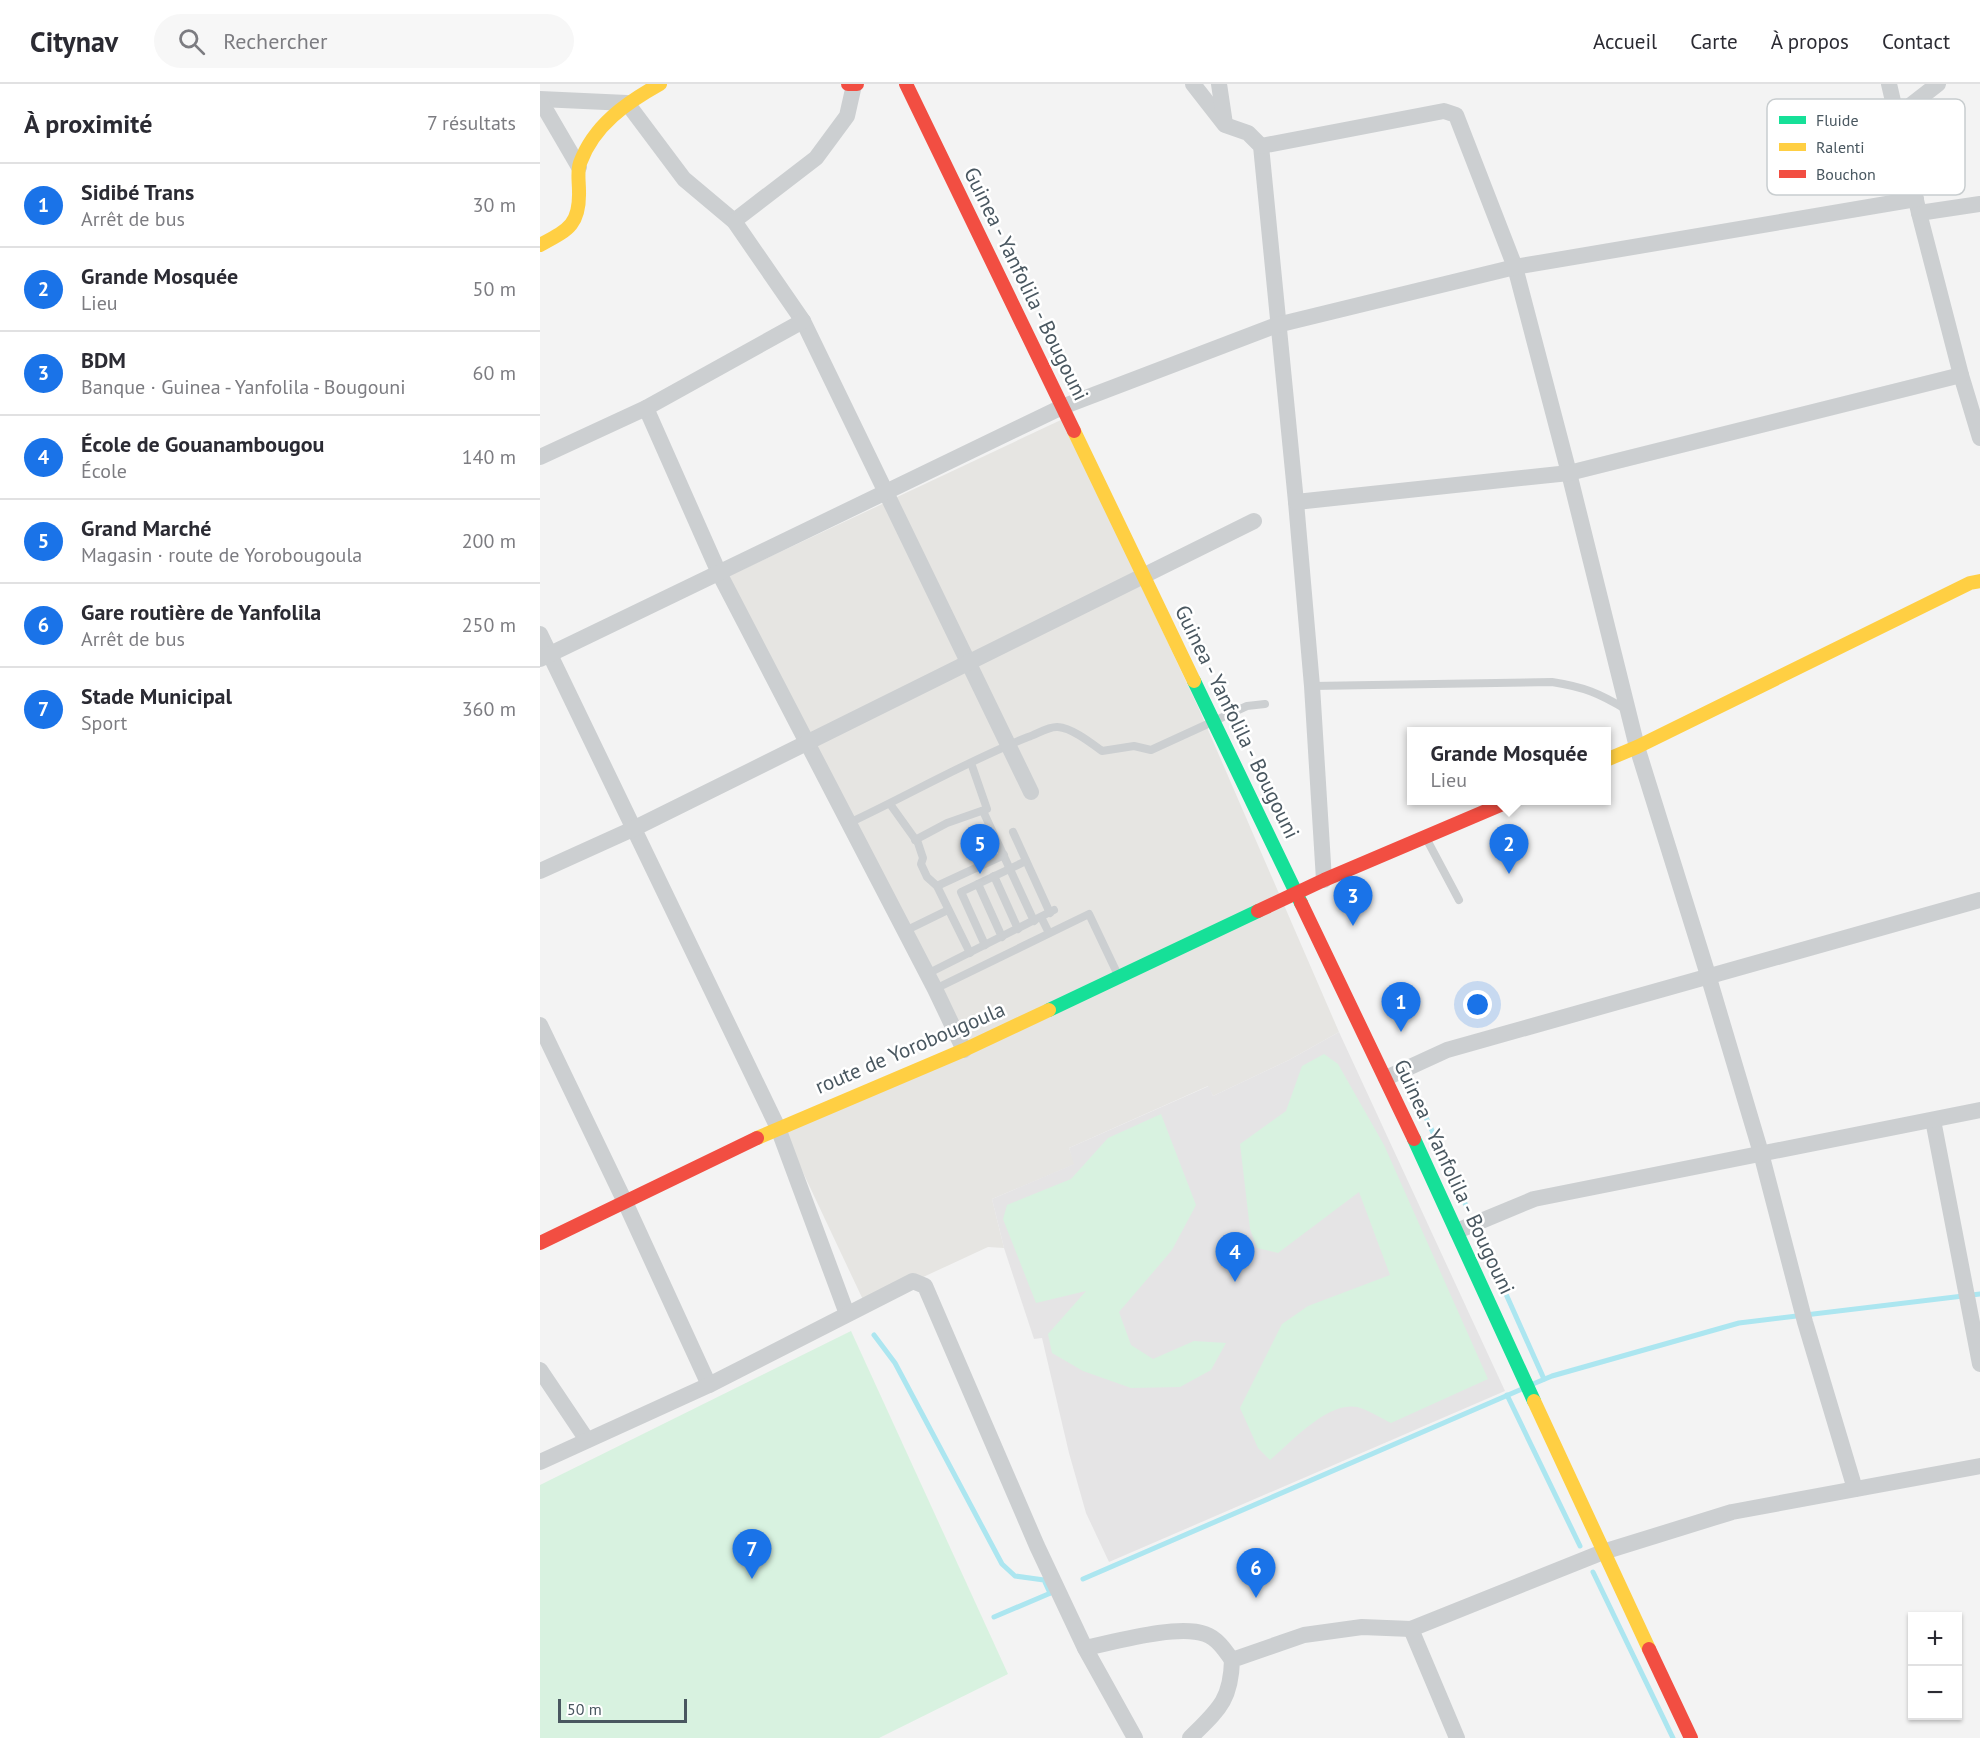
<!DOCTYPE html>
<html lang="fr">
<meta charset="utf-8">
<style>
body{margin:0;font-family:"PT Sans",sans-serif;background:#f7f7f7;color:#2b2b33}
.controls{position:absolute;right:18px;bottom:18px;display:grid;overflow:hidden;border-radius:0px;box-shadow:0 2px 4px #0004}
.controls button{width:54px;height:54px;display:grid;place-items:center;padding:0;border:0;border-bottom:2px solid #e1e1e2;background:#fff;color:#2b2b33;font:30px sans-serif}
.scale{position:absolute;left:18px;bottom:15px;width:129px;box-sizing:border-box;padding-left:6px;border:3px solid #495760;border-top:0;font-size:16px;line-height:21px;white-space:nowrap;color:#495760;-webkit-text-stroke:4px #fff;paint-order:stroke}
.you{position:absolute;left:938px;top:921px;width:21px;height:21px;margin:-15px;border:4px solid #fff;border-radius:50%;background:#1a73e8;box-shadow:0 0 0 9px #1a73e833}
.badge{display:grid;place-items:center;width:39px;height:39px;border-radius:50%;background:#1a73e8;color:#fff;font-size:20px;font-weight:700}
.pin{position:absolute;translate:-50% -50px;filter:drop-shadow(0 2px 3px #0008)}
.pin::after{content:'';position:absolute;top:32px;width:21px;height:18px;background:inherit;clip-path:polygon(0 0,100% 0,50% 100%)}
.popup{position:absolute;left:867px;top:643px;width:204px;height:78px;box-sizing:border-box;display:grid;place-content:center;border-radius:0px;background:#fff;filter:drop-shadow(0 2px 4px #0005);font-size:20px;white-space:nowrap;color:#7c7c81}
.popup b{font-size:22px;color:#2b2b33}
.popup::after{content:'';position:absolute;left:50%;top:100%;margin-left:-12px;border:12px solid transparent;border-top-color:#fff}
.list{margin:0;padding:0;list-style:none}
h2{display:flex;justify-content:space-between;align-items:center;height:78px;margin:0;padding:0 24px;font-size:26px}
h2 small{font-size:20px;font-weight:400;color:#7c7c81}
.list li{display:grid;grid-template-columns:39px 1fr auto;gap:18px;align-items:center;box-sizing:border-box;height:84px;padding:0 24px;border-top:2px solid #e1e1e2}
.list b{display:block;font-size:22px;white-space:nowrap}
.list p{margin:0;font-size:20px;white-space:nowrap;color:#7c7c81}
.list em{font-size:20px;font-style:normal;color:#7c7c81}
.icon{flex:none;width:33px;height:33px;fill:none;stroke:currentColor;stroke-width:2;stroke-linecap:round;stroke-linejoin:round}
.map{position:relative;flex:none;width:1440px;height:1654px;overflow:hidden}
header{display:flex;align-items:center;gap:36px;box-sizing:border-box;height:84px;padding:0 30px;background:#fff;border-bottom:2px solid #e1e1e2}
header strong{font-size:28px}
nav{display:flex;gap:33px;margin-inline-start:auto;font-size:21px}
.search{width:420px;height:54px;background:#f7f7f7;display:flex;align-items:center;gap:15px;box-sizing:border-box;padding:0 21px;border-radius:33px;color:#7c7c81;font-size:22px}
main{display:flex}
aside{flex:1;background:#fff}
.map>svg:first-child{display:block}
</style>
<header>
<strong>Citynav</strong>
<div class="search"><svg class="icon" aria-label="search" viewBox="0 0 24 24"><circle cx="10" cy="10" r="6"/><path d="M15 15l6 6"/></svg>Rechercher</div>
<nav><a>Accueil</a><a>Carte</a><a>À propos</a><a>Contact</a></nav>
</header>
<main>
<aside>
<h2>À proximité<small>7 résultats</small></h2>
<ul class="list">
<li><span class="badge">1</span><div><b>Sidibé Trans</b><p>Arrêt de bus</p></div><em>30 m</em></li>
<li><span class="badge">2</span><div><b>Grande Mosquée</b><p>Lieu</p></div><em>50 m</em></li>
<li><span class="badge">3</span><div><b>BDM</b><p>Banque · Guinea - Yanfolila - Bougouni</p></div><em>60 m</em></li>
<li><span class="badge">4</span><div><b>École de Gouanambougou</b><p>École</p></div><em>140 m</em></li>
<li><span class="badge">5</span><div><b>Grand Marché</b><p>Magasin · route de Yorobougoula</p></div><em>200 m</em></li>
<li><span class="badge">6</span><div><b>Gare routière de Yanfolila</b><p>Arrêt de bus</p></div><em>250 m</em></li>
<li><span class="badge">7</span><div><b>Stade Municipal</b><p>Sport</p></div><em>360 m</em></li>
</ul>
</aside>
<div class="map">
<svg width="1440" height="1654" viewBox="0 0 1440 1654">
<rect width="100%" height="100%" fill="#f3f3f3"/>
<path fill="#e6e5e2" d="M523,335L659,625L799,948L749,976L673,1012L668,1002L529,1064L535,1080L452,1115L464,1164L448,1163L325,1220L243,1046L432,968L189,492Z"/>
<path fill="#e5e4e5" d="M799,948L965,1307L569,1478L546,1429L529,1369L502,1254L494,1255L464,1164L452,1115L534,1080L529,1064L669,1002L673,1012L749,976Z"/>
<g fill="#d8f2e0">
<path d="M784,970L798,980L844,1061L948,1295L851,1339C841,1334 828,1326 817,1323C788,1317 751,1358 730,1376L718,1364L700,1324L742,1240L768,1222L850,1191L819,1108L738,1169L717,1164L710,1145L700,1060L746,1027L762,982Z"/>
<path d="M621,1030L656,1121L632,1166L579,1228L591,1261L613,1275L654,1257L686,1259L671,1286L640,1303L591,1304L543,1287L512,1269L508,1250L546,1207L496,1219L463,1135L467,1121L531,1095L568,1054Z"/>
<path d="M311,1247L468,1590L339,1654H0V1401Z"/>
</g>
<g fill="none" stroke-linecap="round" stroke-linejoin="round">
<g stroke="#ace6f0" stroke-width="5">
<path d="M884,1029L928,1126"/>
<path d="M940,1152L1004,1295"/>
<path d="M334,1251L355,1279L462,1480L475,1492L504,1496L510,1509"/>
<path d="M993,1300L1012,1292L1199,1239L1440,1210"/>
<path d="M967,1311L1040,1462"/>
<path d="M1053,1488L1133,1654"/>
<path d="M543,1495L982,1305"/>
<path d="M454,1533L513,1508"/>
</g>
<g stroke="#cccfd1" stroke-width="8">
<path d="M772,602L1012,598C1044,603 1059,609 1087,626"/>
<path d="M350,720L378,759L383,774L381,780L387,793L397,802L430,869"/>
<path d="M443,727L494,837"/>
<path d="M309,739C369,711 427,677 488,653C497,650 509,642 518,643C532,644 551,659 562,667L594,662L611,666L707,622L725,620"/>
<path d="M473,748L510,829"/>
<path d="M886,754L919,816"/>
<path d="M375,756L407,739L447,725L431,679"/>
<path d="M454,792L478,845"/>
<path d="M438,800L462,853"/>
<path d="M397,802L464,771"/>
<path d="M501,833L509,849"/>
<path d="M365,847L408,826"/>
<path d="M445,861L421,808L486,777"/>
<path d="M387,890L514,826"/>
<path d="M395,905L549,830L578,891"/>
</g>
<g stroke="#cccfd1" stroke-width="16">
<path d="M653,0L685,41L708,49L721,62L756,418L772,602L784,796"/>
<path d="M679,0L685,40"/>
<path d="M1349,0L1379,129L1421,291L1440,354"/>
<path d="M0,15L87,19L144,95L194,137L276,74L307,32L314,1"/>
<path d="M0,16L39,83"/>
<path d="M1358,31L1398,0"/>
<path d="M721,62L904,27L916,31L975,183L1029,389L1097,663L1168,891L1221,1069L1265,1238L1315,1405"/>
<path d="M1379,129L1440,120"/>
<path d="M194,137L263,237L491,708"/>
<path d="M106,324L179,489L395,905L424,966"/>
<path d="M0,373L106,324L263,237"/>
<path d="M756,418L1029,389L1421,291"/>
<path d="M0,550L238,1044L307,1230"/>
<path d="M0,575L522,323L737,241L975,183L1376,115"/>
<path d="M0,787L95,744L714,437"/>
<path d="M0,941L85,1118L169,1301"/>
<path d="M846,994L907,966L1440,816"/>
<path d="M1393,1036L1440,1280"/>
<path d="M917,1147L994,1115L1440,1026"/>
<path d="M0,1286L47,1356"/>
<path d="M0,1378L169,1301L373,1197L385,1202L497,1462L545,1564L595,1654"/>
<path d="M871,1545L917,1654"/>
<path d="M545,1564C575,1558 637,1540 665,1550C677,1554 685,1566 692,1576"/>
<path d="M650,1654C678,1626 691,1617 692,1576L764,1551L822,1543L871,1545L1063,1468L1192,1428L1440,1382"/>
</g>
<g stroke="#16e098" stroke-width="14">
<path d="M654,597L761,819"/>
<path d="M509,926L718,827"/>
<path d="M874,1055L994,1317"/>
</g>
<g stroke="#ffcf43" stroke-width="14">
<path d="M0,161C28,146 40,141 39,107C39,97 37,88 40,79C54,41 86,19 120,0"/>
<path d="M534,347L654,597"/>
<path d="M1066,676L1097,663L1430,499L1440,497"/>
<path d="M217,1054L424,966L509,926"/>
<path d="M994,1317L1109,1565"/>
</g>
<g stroke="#f24e42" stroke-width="14">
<path d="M308,0H317"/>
<path d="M366,0L534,347"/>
<path d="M761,819L874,1055"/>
<path d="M718,827L784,796L972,716"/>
<path d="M0,1159L217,1054"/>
<path d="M1109,1565L1151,1654"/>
</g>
</g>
<g text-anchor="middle" stroke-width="5" stroke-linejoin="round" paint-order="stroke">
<g font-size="21" fill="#495760" stroke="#fff">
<text transform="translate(486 200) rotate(64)" y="7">Guinea - Yanfolila - Bougouni</text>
<text transform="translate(697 638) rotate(64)" y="7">Guinea - Yanfolila - Bougouni</text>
<text transform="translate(370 964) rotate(-23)" y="7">route de Yorobougoula</text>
<text transform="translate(914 1093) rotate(65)" y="7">Guinea - Yanfolila - Bougouni</text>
</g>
</g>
<rect x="1227" y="15" width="198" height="96" rx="9" fill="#fff" stroke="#c8cdcf" stroke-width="1.5"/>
<rect x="1239" y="32" width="27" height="8" fill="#16e098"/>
<rect x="1239" y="59" width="27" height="8" fill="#ffcf43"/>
<rect x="1239" y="86" width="27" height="8" fill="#f24e42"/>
<g font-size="16" fill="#495760">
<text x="1276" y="42">Fluide</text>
<text x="1276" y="69">Ralenti</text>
<text x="1276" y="96">Bouchon</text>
</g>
</svg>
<div class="controls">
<button>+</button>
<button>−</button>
</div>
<div class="scale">50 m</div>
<div class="you"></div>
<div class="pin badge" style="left:861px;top:948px">1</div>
<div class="pin badge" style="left:969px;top:790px">2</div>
<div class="popup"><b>Grande Mosquée</b>Lieu</div>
<div class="pin badge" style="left:813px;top:842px">3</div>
<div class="pin badge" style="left:695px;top:1198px">4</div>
<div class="pin badge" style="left:440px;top:790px">5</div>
<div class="pin badge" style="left:716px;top:1514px">6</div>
<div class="pin badge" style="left:212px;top:1495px">7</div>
</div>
</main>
